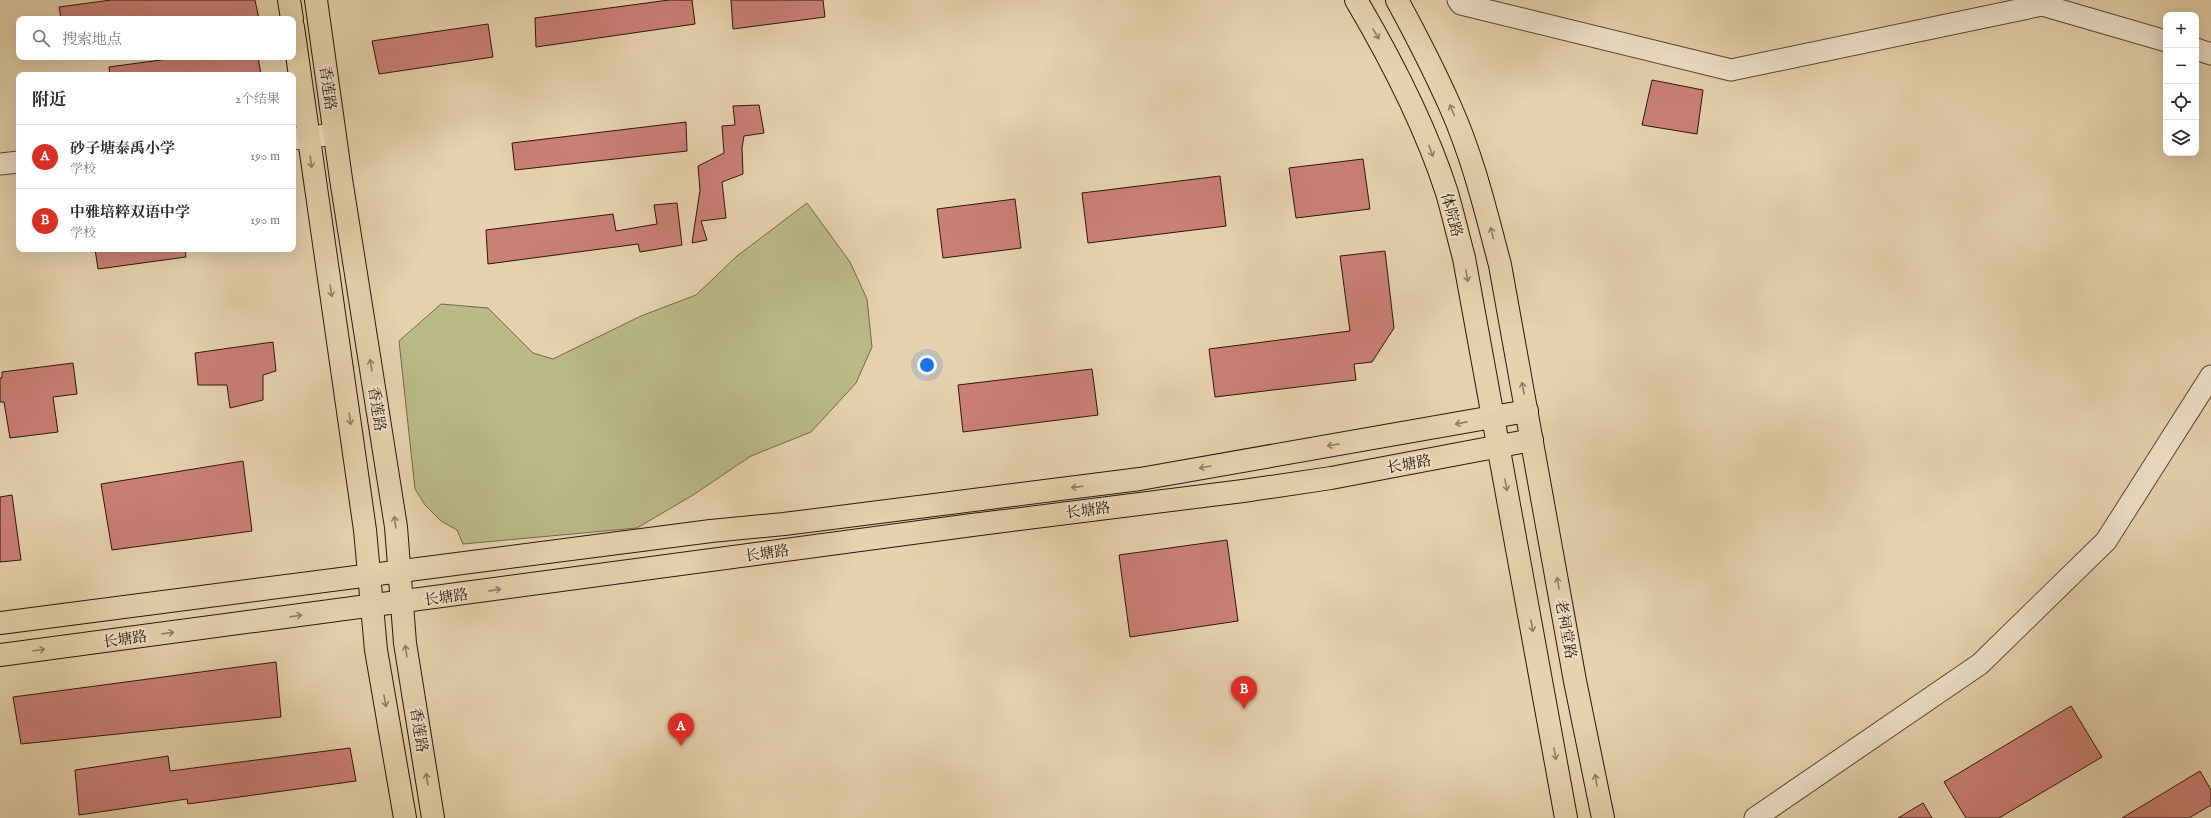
<!DOCTYPE html>
<html lang="zh">
<meta charset="utf-8">
<style>
body{margin:0;font-family:"IM FELL English","Noto Serif SC",serif;background:#f7f7f7;color:#2b2b33}
.controls{position:absolute;right:12px;top:12px;display:grid;overflow:hidden;border-radius:8px;box-shadow:0 4px 16px #0002}
.controls button{width:36px;height:36px;display:grid;place-items:center;padding:0;border:0;border-bottom:1px solid #e1e1e2;background:#fff;color:#2b2b33;font:20px sans-serif}
.you{position:absolute;left:927px;top:365px;width:14px;height:14px;margin:-10px;border:3px solid #fff;border-radius:50%;background:#1a73e8;box-shadow:0 0 0 6px #1a73e833}
.badge{display:grid;place-items:center;width:26px;height:26px;border-radius:50%;background:#d93025;color:#fff;font-size:13px;font-weight:700}
.pin{position:absolute;translate:-50% -33px;filter:drop-shadow(0 1px 2px #0008)}
.pin::after{content:'';position:absolute;top:21px;width:14px;height:12px;background:inherit;clip-path:polygon(0 0,100% 0,50% 100%)}
.list{margin:0;padding:0;list-style:none}
h2{display:flex;justify-content:space-between;align-items:center;height:52px;margin:0;padding:0 16px;font-size:17px}
h2 small{font-size:13px;font-weight:400;color:#7c7c81}
.list li{display:grid;grid-template-columns:26px 1fr auto;gap:12px;align-items:center;box-sizing:border-box;height:64px;padding:0 16px;border-top:1px solid #e1e1e2}
.list b{display:block;font-size:15px;white-space:nowrap}
.list p{margin:0;font-size:13px;white-space:nowrap;color:#7c7c81}
.list em{font-size:13px;font-style:normal;color:#7c7c81}
.icon{flex:none;width:22px;height:22px;fill:none;stroke:currentColor;stroke-width:2;stroke-linecap:round;stroke-linejoin:round}
.map{position:relative;flex:none;width:2211px;height:818px;overflow:hidden}
.search{position:absolute;background:#fff;box-shadow:0 4px 16px #0002;left:16px;top:16px;width:280px;height:44px;display:flex;align-items:center;gap:10px;box-sizing:border-box;padding:0 14px;border-radius:8px;color:#7c7c81;font-size:15px}
.panel{position:absolute;background:#fff;box-shadow:0 4px 16px #0002;left:16px;top:72px;width:280px;height:180px;border-radius:8px}
.map>svg:first-child{display:block}
</style>
<div class="map">
<svg width="2211" height="818" viewBox="0 0 2211 818">
<rect width="100%" height="100%" fill="#e6d2ae"/>
<filter id="stains"><feTurbulence type="fractalNoise" baseFrequency=".005" numOctaves="4"/><feColorMatrix values="0 0 0 0 .2 0 0 0 0 .09 0 0 0 0 .02 0 0 0 .5 -.17"/></filter>
<radialGradient id="worn" r=".72"><stop offset=".6" stop-color="#630" stop-opacity="0"/><stop offset="1" stop-color="#630" stop-opacity=".3"/></radialGradient>
<path fill="#baba87" stroke="#736847" d="M807,203L850,262L867,299L872,347L856,383L811,432L751,456L693,495L637,528L463,544L457,530L441,521L425,505L415,489L399,341L441,304L488,308L533,353L553,359L641,316L696,295L737,256Z"/>
<g fill="#cb8076" stroke="#2c1607">
<path d="M111,0H255L259,19H61L59,7Z"/>
<path d="M669,0H692L695,24L536,47L535,18Z"/>
<path d="M731,0H823L825,17L733,29Z"/>
<path d="M488,24L493,57L379,74L372,41Z"/>
<path d="M183,57H258L261,75H110L109,67Z"/>
<path d="M1652,80L1703,90L1697,134L1642,125Z"/>
<path d="M759,105L764,133L744,136L742,148L743,174L722,182L726,218L701,221L707,240L692,243L700,190L698,166L724,153L722,126L735,125L733,106Z"/>
<path d="M686,122L687,151L515,170L512,143Z"/>
<path d="M1363,159L1370,209L1296,218L1289,168Z"/>
<path d="M1220,176L1226,226L1088,243L1082,193Z"/>
<path d="M1015,199L1021,248L943,258L937,209Z"/>
<path d="M677,203L682,245L640,252L638,244L488,264L486,230L613,214L616,231L657,224L654,205Z"/>
<path d="M95,249H185L186,257L98,269Z"/>
<path d="M1385,251L1394,328L1372,362L1354,364L1356,380L1215,397L1209,349L1350,331L1340,256Z"/>
<path d="M273,342L276,371L263,375V400L230,408L227,385H198L195,353Z"/>
<path d="M73,363L77,394L53,397L58,432L10,438L4,402H0V378H2V372Z"/>
<path d="M1092,369L1098,415L963,432L958,385Z"/>
<path d="M243,461L252,531L112,550L101,484Z"/>
<path d="M12,495L21,560L0,562V497Z"/>
<path d="M1227,540L1238,621L1130,637L1119,555Z"/>
<path d="M276,662L281,717L21,744L13,697Z"/>
<path d="M2071,706L2102,757L1999,818H1966L1944,782Z"/>
<path d="M350,748L356,781L188,804L187,799L79,815L75,770L168,756L170,771Z"/>
<path d="M2200,771L2211,790V805L2189,818H2122Z"/>
<path d="M1923,803L1932,818H1898Z"/>
</g>
<g fill="none" stroke-linecap="round" stroke-linejoin="round">
<defs>
<g id="minor">
<path d="M1458,0L1461,4L1731,70L2042,5L2166,41"/>
<path d="M2196,49L2211,54"/>
<path d="M293,139L335,134"/>
<path d="M0,164L19,162"/>
<path d="M1755,818L1980,664L2106,541L2211,376"/>
</g>
<g id="major">
<path d="M289,0L292,19"/>
<path d="M316,0L341,179L396,527L405,643L433,818"/>
<path d="M1356,0C1392,61 1425,125 1447,193C1453,214 1458,236 1464,258L1566,818"/>
<path d="M1397,0C1416,35 1434,70 1450,106C1473,157 1486,212 1500,265L1575,681L1603,818"/>
<path d="M293,27L365,530L376,650L405,818"/>
<path d="M0,623L711,531L784,524L1140,479L1527,411"/>
<path d="M0,655L972,525L1243,491L1331,478L1532,440"/>
</g>
</defs>
<use href="#minor" stroke="#5a4531" stroke-width="23"/>
<use href="#major" stroke="#2c1607" stroke-width="24"/>
<use href="#minor" stroke="#efe2ca" stroke-width="21"/>
<use href="#major" stroke="#e6d2ae" stroke-width="22"/>
</g>
<defs><path id="oneway-shaft" d="M-6 0H5M1.5-3L5.5 0L1.5 3" fill="none" stroke-width="1.6" stroke-linecap="round" stroke-linejoin="round"/></defs>
<g stroke="#927d63">
<use href="#oneway-shaft" transform="translate(1376 34) rotate(59)"/>
<use href="#oneway-shaft" transform="translate(1452 110) rotate(-112)"/>
<use href="#oneway-shaft" transform="translate(1431 151) rotate(70)"/>
<use href="#oneway-shaft" transform="translate(311 162) rotate(83)"/>
<use href="#oneway-shaft" transform="translate(1492 233) rotate(-104)"/>
<use href="#oneway-shaft" transform="translate(1467 276) rotate(79)"/>
<use href="#oneway-shaft" transform="translate(331 291) rotate(81)"/>
<use href="#oneway-shaft" transform="translate(371 365) rotate(-99)"/>
<use href="#oneway-shaft" transform="translate(1523 388) rotate(-100)"/>
<use href="#oneway-shaft" transform="translate(350 419) rotate(82)"/>
<use href="#oneway-shaft" transform="translate(1461 423) rotate(169)"/>
<use href="#oneway-shaft" transform="translate(1333 445) rotate(171)"/>
<use href="#oneway-shaft" transform="translate(1205 467) rotate(170)"/>
<use href="#oneway-shaft" transform="translate(1506 485) rotate(79)"/>
<use href="#oneway-shaft" transform="translate(1077 487) rotate(173)"/>
<use href="#oneway-shaft" transform="translate(395 522) rotate(-98)"/>
<use href="#oneway-shaft" transform="translate(1558 583) rotate(-100)"/>
<use href="#oneway-shaft" transform="translate(495 590) rotate(-8)"/>
<use href="#oneway-shaft" transform="translate(296 616) rotate(-8)"/>
<use href="#oneway-shaft" transform="translate(1532 626) rotate(80)"/>
<use href="#oneway-shaft" transform="translate(168 633) rotate(-8)"/>
<use href="#oneway-shaft" transform="translate(39 650) rotate(-8)"/>
<use href="#oneway-shaft" transform="translate(406 651) rotate(-99)"/>
<use href="#oneway-shaft" transform="translate(385 701) rotate(80)"/>
<use href="#oneway-shaft" transform="translate(1555 754) rotate(80)"/>
<use href="#oneway-shaft" transform="translate(427 779) rotate(-99)"/>
<use href="#oneway-shaft" transform="translate(1596 780) rotate(-100)"/>
</g>
<g text-anchor="middle" stroke-width="4" stroke-linejoin="round" paint-order="stroke">
<g font-size="15" fill="#2c1607" stroke="#efe2ca">
<text transform="translate(328 88) rotate(82)" y="5">香莲路</text>
<text transform="translate(1452 215) rotate(75)" y="5">体院路</text>
<text transform="translate(377 409) rotate(81)" y="5">香莲路</text>
<text transform="translate(1409 464) rotate(-10)" y="5">长塘路</text>
<text transform="translate(1088 510) rotate(-7)" y="5">长塘路</text>
<text transform="translate(767 553) rotate(-8)" y="5">长塘路</text>
<text transform="translate(446 597) rotate(-8)" y="5">长塘路</text>
<text transform="translate(1566 629) rotate(80)" y="5">老祠堂路</text>
<text transform="translate(125 639) rotate(-8)" y="5">长塘路</text>
<text transform="translate(419 730) rotate(81)" y="5">香莲路</text>
</g>
</g>
<rect width="100%" height="100%" filter="url(#stains)"/>
<rect width="100%" height="100%" fill="url(#worn)"/>
</svg>
<div class="controls">
<button>+</button>
<button>−</button>
<button><svg class="icon" aria-label="locate" viewBox="0 0 24 24"><circle cx="12" cy="12" r="6"/><path d="M12 2v4M12 18v4M2 12h4M18 12h4"/></svg></button>
<button><svg class="icon" aria-label="layers" viewBox="0 0 24 24"><path d="M12 4l9 5-9 5-9-5zM3 14l9 5 9-5"/></svg></button>
</div>
<div class="you"></div>
<div class="pin badge" style="left:681px;top:746px">A</div>
<div class="pin badge" style="left:1244px;top:709px">B</div>
<div class="search"><svg class="icon" aria-label="search" viewBox="0 0 24 24"><circle cx="10" cy="10" r="6"/><path d="M15 15l6 6"/></svg>搜索地点</div>
<section class="panel">
<h2>附近<small>2个结果</small></h2>
<ul class="list">
<li><span class="badge">A</span><div><b>砂子塘泰禹小学</b><p>学校</p></div><em>190 m</em></li>
<li><span class="badge">B</span><div><b>中雅培粹双语中学</b><p>学校</p></div><em>190 m</em></li>
</ul>
</section>
</div>
